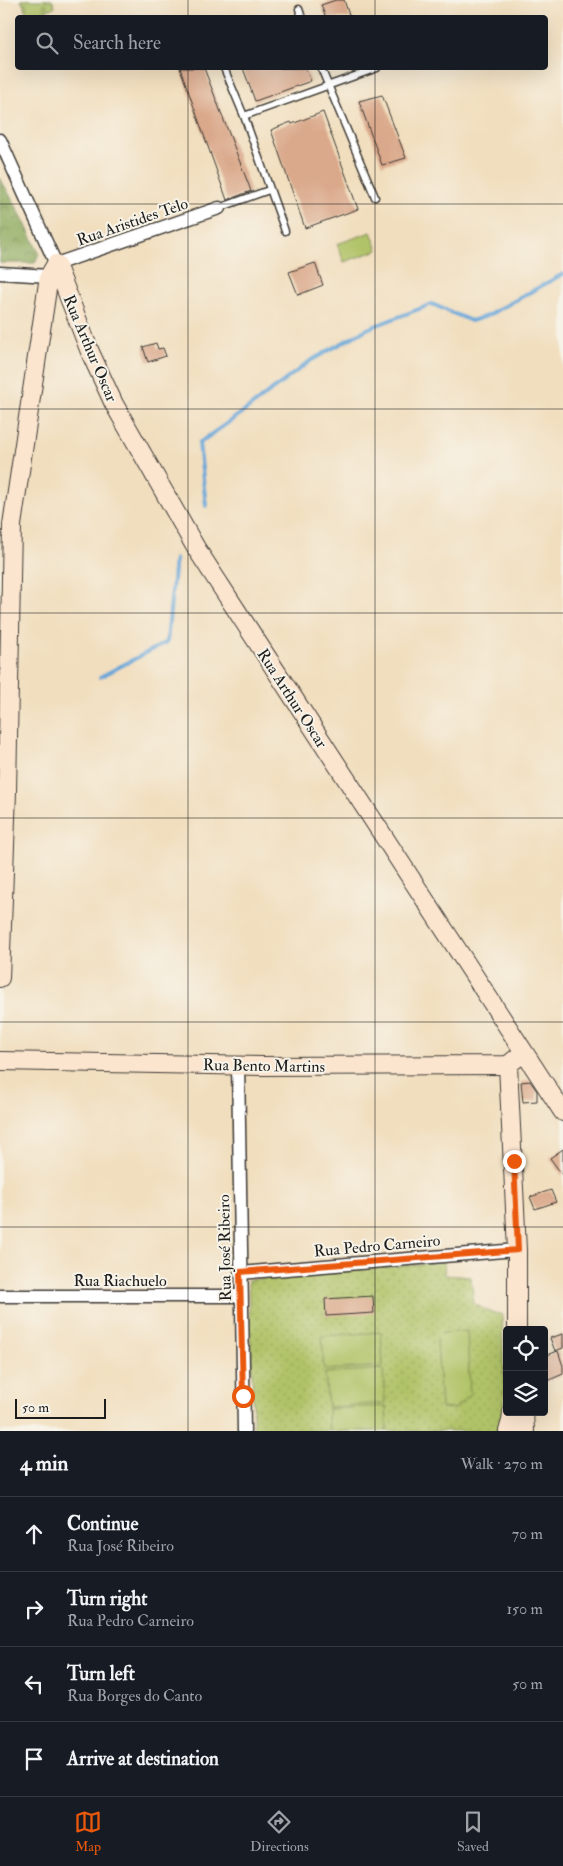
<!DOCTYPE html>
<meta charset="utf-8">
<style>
body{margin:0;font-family:"IM FELL Double Pica",serif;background:#242831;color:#f1f3f6}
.controls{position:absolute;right:15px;bottom:15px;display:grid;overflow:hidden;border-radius:5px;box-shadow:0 5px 20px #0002}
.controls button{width:45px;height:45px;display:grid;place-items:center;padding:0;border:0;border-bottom:1px solid #363941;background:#171b24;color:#f1f3f6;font:25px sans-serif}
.scale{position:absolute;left:15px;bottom:12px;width:91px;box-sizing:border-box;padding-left:5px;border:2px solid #1c1c1c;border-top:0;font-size:14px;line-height:18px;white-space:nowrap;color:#1c1c1c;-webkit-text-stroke:4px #f7f3e8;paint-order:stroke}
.stop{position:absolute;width:15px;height:15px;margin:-11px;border:4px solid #ea580c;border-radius:50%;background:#fff}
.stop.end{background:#ea580c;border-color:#fff;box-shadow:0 1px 5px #0008}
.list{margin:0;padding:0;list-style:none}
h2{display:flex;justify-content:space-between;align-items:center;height:65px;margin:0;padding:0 20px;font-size:21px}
h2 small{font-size:16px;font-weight:400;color:#9ea1a6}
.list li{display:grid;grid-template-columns:32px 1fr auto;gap:15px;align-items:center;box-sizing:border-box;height:75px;padding:0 20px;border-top:1px solid #363941}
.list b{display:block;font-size:19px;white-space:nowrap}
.list p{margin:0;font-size:16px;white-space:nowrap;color:#9ea1a6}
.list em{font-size:16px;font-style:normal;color:#9ea1a6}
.icon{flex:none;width:28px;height:28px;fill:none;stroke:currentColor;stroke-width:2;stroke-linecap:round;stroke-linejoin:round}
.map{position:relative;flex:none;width:563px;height:1431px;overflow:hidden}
.search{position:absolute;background:#171b24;box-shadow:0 5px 20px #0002;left:15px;right:15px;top:15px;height:55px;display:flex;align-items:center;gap:12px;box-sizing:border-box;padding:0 18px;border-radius:5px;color:#9ea1a6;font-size:19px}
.sheet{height:365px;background:#171b24}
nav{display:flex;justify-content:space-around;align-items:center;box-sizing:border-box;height:70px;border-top:1px solid #363941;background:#171b24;font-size:14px;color:#9ea1a6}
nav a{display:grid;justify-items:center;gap:2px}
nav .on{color:#ea580c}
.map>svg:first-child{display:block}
</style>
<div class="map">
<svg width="563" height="1431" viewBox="0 0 563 1431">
<defs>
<pattern id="grass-dots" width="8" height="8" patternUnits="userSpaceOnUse" patternTransform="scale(1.25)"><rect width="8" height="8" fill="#b0c367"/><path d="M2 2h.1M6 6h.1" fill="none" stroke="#97a759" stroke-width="1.8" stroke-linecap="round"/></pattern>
<pattern id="forest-crowns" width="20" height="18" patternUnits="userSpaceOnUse" patternTransform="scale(1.25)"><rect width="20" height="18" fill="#8ca95c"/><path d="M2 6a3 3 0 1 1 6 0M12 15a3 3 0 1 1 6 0" fill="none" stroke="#72894b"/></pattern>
<pattern id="cemetery-stones" width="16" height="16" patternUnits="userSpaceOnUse" patternTransform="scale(1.25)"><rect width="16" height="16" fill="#b0c367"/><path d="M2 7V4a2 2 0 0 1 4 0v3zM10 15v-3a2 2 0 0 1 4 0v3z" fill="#97a759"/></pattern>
</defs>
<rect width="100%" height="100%" fill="#f7f3e8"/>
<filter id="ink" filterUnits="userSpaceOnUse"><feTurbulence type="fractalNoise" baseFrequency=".02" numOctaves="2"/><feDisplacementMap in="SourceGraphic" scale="10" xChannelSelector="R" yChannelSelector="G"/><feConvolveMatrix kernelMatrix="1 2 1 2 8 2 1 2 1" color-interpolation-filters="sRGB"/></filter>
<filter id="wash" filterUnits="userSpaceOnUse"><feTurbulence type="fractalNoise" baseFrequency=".0096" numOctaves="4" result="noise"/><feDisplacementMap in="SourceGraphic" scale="20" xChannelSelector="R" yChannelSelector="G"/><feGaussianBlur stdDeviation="1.12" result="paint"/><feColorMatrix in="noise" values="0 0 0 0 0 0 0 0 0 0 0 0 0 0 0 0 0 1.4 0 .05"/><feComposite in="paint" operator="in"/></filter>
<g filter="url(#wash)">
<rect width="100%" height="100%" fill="#f1debe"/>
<path fill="url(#grass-dots)" stroke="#667042" d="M444,1262L445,1275L471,1277L474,1304L492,1313L502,1314L505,1412L502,1431H253V1396L248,1280Z"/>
<path fill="url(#forest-crowns)" stroke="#54623c" d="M0,178L22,217L39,253L35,263H0Z"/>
<path fill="url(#cemetery-stones)" stroke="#667042" d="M21,0H52L55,7L29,17Z"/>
<g fill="#b0c367" stroke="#667042">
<path d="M371,232L378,250L344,262L337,244Z"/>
<path d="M467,1331L470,1395L454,1409L441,1408L437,1339L443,1333Z"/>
<path d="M381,1332L383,1366L324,1370L322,1336Z"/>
<path d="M383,1369L385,1403L328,1407L325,1373Z"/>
<path d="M386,1406L387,1431H329L328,1409Z"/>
</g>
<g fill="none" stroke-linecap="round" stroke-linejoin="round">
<g stroke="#65a5d8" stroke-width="4">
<path d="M206,506L199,443L246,410L310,361L367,329L432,304L471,321L487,316L563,274"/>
<path d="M100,677L167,642L175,559"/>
</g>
</g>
<g id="blocks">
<g fill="#daa88a">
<path d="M336,0H344L350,18H326L321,5Z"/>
<path d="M180,68H204L251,191L227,200Z"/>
<path d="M243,68H305L311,81L255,101Z"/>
<path d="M382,95L406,158L382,165L359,101Z"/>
<path d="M323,112L358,209L305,228L271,130L291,122L292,124Z"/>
<path d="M315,263L323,285L298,295L289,272Z"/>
<path d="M156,343L158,349L163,348L166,356L148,362L143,347Z"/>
<path d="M530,1081L537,1091V1101L523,1102L521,1082Z"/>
<path d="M563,1149V1176L550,1158Z"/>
<path d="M551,1190L556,1202L535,1209L530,1197Z"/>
<path d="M373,1296L374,1313L326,1316L325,1299Z"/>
<path d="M563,1334V1348L555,1351L550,1338Z"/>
<path d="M558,1351L563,1366V1374L547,1381L544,1372V1356Z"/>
</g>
</g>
</g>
<g filter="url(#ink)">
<use href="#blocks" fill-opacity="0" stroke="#3c3934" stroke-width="1"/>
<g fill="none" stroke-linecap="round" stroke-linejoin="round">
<defs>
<g id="lane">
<path d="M299,9L302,18"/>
<path d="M224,68L244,116L285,231"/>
<path d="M321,68L375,197"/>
<path d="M244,116L377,68"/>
<path d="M219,208L269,190"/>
</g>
<g id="street">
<path d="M0,140L56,264L219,208"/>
<path d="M0,273L49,276"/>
<path d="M238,1064L244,1431"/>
<path d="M240,1273L517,1250"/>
<path d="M0,1296H240"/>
</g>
<g id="secondary">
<path d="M56,264L90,352L114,404L196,548L563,1112"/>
<path d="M0,978L7,792L12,525L49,276L56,264"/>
<path d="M0,1061L261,1066L508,1065L523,1053"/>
<path d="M508,1065L517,1250V1330"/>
<path d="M524,1412L525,1431"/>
<path d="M508,1431L511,1421L512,1412"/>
</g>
</defs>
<use href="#lane" stroke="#3c3934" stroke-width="9"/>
<use href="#street" stroke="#3c3934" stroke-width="15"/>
<use href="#secondary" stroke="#3c3934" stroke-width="20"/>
<use href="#lane" stroke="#fff" stroke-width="6"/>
<use href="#street" stroke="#fff" stroke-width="12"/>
<use href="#secondary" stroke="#fbe5cf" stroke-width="18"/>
</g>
</g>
<g fill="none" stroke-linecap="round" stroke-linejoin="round" filter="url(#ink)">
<path stroke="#ea580c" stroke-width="6" d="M243,1396L240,1272L518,1250L514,1161"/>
</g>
<path fill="none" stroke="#1c1c1c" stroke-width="1" stroke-opacity="0.55" d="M188,0V18M375,0V18M188,68V1431M375,68V1431M0,204H563M0,409H563M0,613H563M0,818H563M0,1022H563M0,1227H563"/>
<g text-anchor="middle" stroke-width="4" stroke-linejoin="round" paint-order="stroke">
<g font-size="16" fill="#1c1c1c" stroke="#f7f3e8">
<text transform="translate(132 221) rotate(-19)" y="6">Rua Aristides Telo</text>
<text transform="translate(91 348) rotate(67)" y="6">Rua Arthur Oscar</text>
<text transform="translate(293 698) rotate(57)" y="6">Rua Arthur Oscar</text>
<text transform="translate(264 1065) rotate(1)" y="6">Rua Bento Martins</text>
<text transform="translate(377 1245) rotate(-5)" y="6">Rua Pedro Carneiro</text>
<text transform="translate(224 1248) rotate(-91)" y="6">Rua José Ribeiro</text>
<text x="120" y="1286">Rua Riachuelo</text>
</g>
</g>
</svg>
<div class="controls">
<button><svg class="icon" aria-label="locate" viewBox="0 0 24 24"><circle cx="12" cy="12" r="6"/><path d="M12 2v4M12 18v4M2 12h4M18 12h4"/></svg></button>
<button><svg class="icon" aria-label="layers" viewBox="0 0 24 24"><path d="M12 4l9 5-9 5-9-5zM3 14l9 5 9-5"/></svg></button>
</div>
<div class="scale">50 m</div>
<div class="stop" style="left:243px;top:1396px"></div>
<div class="stop end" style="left:514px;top:1161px"></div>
<div class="search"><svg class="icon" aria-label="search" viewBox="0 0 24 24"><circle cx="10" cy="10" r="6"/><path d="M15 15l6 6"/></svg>Search here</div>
</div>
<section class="sheet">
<h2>4 min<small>Walk · 270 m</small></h2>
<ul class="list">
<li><svg class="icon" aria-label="ahead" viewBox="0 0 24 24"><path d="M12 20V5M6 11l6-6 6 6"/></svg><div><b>Continue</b><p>Rua José Ribeiro</p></div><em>70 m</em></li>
<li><svg class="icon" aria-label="right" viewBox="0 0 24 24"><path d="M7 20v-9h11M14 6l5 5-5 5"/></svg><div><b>Turn right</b><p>Rua Pedro Carneiro</p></div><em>150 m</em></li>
<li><svg class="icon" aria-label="left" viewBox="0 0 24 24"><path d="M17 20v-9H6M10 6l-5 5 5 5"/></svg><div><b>Turn left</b><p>Rua Borges do Canto</p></div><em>50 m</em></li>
<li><svg class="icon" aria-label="arrive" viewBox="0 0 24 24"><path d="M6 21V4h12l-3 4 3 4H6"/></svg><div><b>Arrive at destination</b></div></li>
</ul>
</section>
<nav>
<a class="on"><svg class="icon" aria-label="map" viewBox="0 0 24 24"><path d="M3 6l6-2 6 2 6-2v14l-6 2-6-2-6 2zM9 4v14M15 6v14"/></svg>Map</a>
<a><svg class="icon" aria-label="directions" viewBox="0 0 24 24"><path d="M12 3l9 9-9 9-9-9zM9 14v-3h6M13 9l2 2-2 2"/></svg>Directions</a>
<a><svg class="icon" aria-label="saved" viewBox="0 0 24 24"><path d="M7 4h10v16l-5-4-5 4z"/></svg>Saved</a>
</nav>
